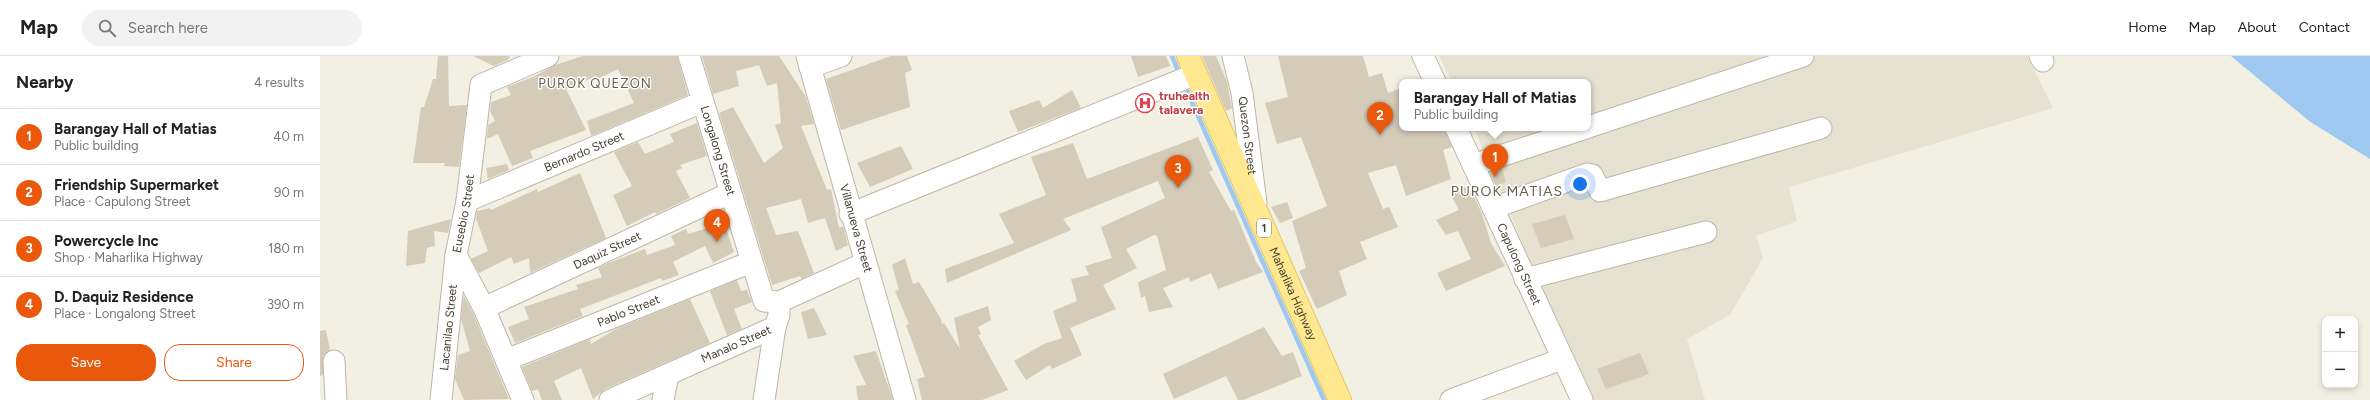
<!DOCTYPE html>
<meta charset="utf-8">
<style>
body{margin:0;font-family:Figtree,sans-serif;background:#f2f2f2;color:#222}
.controls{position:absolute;right:12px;bottom:12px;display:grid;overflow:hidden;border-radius:8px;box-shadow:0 2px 6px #0003}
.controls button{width:36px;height:36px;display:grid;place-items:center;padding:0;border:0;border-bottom:1px solid #e0e0e0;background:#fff;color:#222;font:20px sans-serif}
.you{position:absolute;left:1260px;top:128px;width:14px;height:14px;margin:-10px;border:3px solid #fff;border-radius:50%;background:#1a73e8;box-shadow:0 0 0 6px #1a73e833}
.badge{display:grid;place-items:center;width:26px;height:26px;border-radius:50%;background:#ea580c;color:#fff;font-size:13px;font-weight:700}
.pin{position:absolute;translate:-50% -33px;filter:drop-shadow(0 1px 2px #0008)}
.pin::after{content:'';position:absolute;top:21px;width:14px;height:12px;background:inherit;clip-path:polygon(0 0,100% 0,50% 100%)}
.popup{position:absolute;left:1079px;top:23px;width:192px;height:52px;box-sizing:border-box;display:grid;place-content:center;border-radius:8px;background:#fff;filter:drop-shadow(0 1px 3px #0005);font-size:13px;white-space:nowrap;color:#767676}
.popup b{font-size:15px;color:#222}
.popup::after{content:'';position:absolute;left:50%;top:100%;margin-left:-8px;border:8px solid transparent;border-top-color:#fff}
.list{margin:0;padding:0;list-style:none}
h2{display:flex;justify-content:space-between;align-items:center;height:52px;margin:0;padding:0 16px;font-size:17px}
h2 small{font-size:13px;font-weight:400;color:#767676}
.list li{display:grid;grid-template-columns:26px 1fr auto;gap:12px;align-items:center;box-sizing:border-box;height:56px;padding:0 16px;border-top:1px solid #e0e0e0}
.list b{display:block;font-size:15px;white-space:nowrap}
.list p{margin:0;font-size:13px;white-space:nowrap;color:#767676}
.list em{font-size:13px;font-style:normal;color:#767676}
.actions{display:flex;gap:8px;padding:12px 16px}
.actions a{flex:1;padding:9px 0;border:1px solid #ea580c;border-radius:16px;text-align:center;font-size:14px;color:#ea580c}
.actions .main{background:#ea580c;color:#fff}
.icon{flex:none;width:22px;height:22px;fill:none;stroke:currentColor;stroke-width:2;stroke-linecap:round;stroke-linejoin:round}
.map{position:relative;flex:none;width:2050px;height:344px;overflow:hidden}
header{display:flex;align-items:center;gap:24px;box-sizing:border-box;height:56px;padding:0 20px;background:#fff;border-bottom:1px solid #e0e0e0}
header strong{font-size:19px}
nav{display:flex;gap:22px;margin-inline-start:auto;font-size:14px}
.search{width:280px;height:36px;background:#f2f2f2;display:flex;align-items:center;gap:10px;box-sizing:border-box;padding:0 14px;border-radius:22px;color:#767676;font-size:15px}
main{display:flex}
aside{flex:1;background:#fff}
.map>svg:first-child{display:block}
</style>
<header>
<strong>Map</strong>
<div class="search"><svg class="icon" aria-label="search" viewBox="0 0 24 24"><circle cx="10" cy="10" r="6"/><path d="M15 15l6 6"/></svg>Search here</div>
<nav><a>Home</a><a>Map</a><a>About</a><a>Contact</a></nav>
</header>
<main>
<aside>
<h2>Nearby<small>4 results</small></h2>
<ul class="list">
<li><span class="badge">1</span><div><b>Barangay Hall of Matias</b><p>Public building</p></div><em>40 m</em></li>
<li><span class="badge">2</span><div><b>Friendship Supermarket</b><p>Place · Capulong Street</p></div><em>90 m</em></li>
<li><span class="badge">3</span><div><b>Powercycle Inc</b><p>Shop · Maharlika Highway</p></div><em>180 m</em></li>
<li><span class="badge">4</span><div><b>D. Daquiz Residence</b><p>Place · Longalong Street</p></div><em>390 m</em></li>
</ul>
<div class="actions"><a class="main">Save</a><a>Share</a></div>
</aside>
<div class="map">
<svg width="2050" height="344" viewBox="0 0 2050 344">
<rect width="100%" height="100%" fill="#f2efe3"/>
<path fill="#e6e1d1" d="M1119,0H1707L1733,52L1469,131L1477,165L1436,180L1443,202L1410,259L1367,283L1385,344H1268L1154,72H1268V26H1132Z"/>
<path fill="#9ec8f0" d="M1911,0H2050V103L1989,65Z"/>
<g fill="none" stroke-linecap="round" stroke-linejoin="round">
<g stroke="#9ec8f0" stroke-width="4.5">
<path d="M852,0L859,17"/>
<path d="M867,35L1004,344"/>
</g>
</g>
<g fill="#d4cbb9">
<path d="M118,0H128L129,50L147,49L139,111L124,110L125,107H93L101,51H104L113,23H116Z"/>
<path d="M153,0H190L188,4L174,10Z"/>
<path d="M263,0H357L368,39L271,80L267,65L314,47L298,13L276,24L274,21L246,33L266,74L210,95L213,102L192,110L178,78L167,83L168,69L175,65L170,55L171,46L191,39L187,31L213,21L235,9Z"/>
<path d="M382,0H459L486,41L494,68L481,70L507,134L511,133L519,172L523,170L528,189L516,195L505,162L488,167L481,143L446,152L456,179L478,175L494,217L481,223L480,220L452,229L399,57L413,51L444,107L463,92L455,69L461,67L457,27L447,30L439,9L416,15L419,30L393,38Z"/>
<path d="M571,0H587L592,14L585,17L590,51L521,74L506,23Z"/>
<path d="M811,0H846L850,10L818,21Z"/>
<path d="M882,0H896L907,26L912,52L906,55Z"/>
<path d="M958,0H1043L1049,21L1062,17L1068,37L1082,32V72H1124L1132,91L1123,94L1131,123L1086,140L1076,109L1048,117L1063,153L1069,151L1078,171L1040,186L1047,203L1019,215L1027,239L997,253L979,215L986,212L972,165L1007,150L981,81L957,88L945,47L968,41Z"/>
<path d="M752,34L761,52L698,76L689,55L719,44L723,52Z"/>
<path d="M377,67L387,100L360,109L362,112L356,115L370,142L336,158L335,156L307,170L293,139L312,130L294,96L318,86L325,98L354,86L350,78Z"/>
<path d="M878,81L893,114L889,116L911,155L914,154L936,206L943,216L898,233L891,217L870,226L869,221L843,232L853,251L829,256L825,240L821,242L818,226L846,214L837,180L834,179L806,193L817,212L783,229L796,253L750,272L762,299L732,313L730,309L706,324L694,305L724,288L742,282L733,255L757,245L751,223L769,219L765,210L792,202L781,171L845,142L838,125L743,163L751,174L627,227L625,213L694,187L679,158L726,139L711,101L753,87L767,123Z"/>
<path d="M581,90L593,113L550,131L537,107Z"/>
<path d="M187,108L189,114L168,123L166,112Z"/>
<path d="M1182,112L1186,126L1176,130L1170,116Z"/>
<path d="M260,117L286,182L210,217L209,202L194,208L191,201L159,217L151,203L168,195L156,163L157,155L170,152L171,154L217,133L218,136Z"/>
<path d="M1149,130L1162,158L1171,187L1185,210L1126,235L1117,217L1151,203L1138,175L1126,179L1116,164L1139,154L1130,138Z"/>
<path d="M967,146L973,162L960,167L951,151Z"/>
<path d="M1245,159L1254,183L1221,192L1212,168Z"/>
<path d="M131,163L128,177L114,175L115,190L107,192L105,207L86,210L88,175Z"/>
<path d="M404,167L414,196L393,207L385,190L353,206L359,219L342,225L341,222L260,253L263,260L195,287L188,271L209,263L204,251L258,233L256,229L282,221L278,212L286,208L325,193L327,199L355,189L351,180L366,173L368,178Z"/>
<path d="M585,202L593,228L599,226L621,263L622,268L624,267L640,293L634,262L668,250L671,264L658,271L661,278L658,279L688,334L662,344H602L597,323L605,321L586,269L589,268L575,235L579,234L572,209Z"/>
<path d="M417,224L421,235L427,234L432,246L414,253L422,273L407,279L390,235Z"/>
<path d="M144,240L153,257L189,343L144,344L135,323L138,299L150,295L141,263Z"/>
<path d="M370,243L390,287L285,333L273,343L261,312L234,325L242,344H222L218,333L212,335L202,311L270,283L271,288L298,272Z"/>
<path d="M494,252L507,279L488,283L481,256Z"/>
<path d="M944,271L962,300L973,296L982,320L923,344H918L906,320L854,343L843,318Z"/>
<path d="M6,274L10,294L3,300V319L0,320V275Z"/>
<path d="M556,295L573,344H538L536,330L546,329L533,300Z"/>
<path d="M1320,297L1329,318L1286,333L1277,313Z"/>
</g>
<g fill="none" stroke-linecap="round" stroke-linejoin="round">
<defs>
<g id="minor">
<path id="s1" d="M369,0L444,245L459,246"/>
<path id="s2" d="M487,0L585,344"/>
<path id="s3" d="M913,0L922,37L936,147"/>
<path d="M1103,0L1115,26"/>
<path d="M1720,0L1723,5"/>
<path d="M490,11L521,0"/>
<path d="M1268,71L1483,0"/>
<path id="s4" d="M1136,72L1262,344"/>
<path d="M1153,109L1266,72"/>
<path id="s5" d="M147,145L382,46"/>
<path d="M1173,152L1267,118L1272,119L1280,135L1501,72"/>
<path d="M530,158L876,18"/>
<path d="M1205,223L1386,176"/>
<path id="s6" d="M164,252L410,137"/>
<path id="s7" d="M186,304L431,206"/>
<path d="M14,305L16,344"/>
<path id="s8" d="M121,344L136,199"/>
<path id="s9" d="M203,344L164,252L136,199L147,145L161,29L228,0"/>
<path id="s10" d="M290,344L455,271L459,259V246L545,207"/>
<path d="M343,344L348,319"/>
<path d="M444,344L455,271"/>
<path d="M1131,344L1242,303"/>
</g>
<g id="major">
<path id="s11" d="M868,0L1020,344"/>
</g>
</defs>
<use href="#minor" stroke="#bdb7a6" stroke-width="23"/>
<use href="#major" stroke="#e4c65f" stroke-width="24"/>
<use href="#minor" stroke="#fff" stroke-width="21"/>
<use href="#major" stroke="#ffe88f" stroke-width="22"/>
</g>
<defs>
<symbol id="hospital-ring" viewBox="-11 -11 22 22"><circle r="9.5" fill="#fff" stroke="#e0444e" stroke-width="1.5"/><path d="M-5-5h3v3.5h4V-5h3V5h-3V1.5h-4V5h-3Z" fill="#e0444e"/></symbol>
</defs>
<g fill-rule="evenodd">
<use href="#hospital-ring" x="814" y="36" width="22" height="22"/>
</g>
<g text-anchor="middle" stroke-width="3" stroke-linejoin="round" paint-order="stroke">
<rect fill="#fff" stroke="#7c7971" stroke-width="1" x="937" y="163" width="14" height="18" rx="3"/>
<g font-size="11" font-weight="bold" fill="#443f34">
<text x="944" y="176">1</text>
</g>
<g font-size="12" font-weight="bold" fill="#be3a42" stroke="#fff" text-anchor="start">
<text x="839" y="44">truhealth<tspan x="839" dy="14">talavera</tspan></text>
</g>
<g font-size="12" fill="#443f34" stroke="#fff">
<text dy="4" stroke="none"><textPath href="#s3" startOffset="81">Quezon Street</textPath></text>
<text dy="4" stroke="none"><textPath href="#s1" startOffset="99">Longalong Street</textPath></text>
<text dy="4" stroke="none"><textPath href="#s5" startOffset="127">Bernardo Street</textPath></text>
<text dy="4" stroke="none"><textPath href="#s9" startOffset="202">Eusebio Street</textPath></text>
<text dy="4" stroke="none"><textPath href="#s2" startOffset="179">Villanueva Street</textPath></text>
<text dy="4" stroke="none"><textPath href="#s6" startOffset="136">Daquiz Street</textPath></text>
<text dy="4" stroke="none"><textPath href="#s4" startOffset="150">Capulong Street</textPath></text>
<text dy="4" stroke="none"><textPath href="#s11" startOffset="260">Maharlika Highway</textPath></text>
<text dy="4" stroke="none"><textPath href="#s7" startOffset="132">Pablo Street</textPath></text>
<text dy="4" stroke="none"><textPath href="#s8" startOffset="73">Lacanilao Street</textPath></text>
<text dy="4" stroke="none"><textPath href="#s10" startOffset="138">Manalo Street</textPath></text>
</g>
<g font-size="13" letter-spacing="1" fill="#675e4b" stroke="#fff">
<text x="275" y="32">PUROK QUEZON</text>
</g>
<g font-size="14" letter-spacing="1" fill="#675e4b" stroke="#fff">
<text x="1187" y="140">PUROK MATIAS</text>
</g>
</g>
</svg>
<div class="controls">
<button>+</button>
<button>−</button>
</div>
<div class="you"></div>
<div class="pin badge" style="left:1175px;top:121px">1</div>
<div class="popup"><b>Barangay Hall of Matias</b>Public building</div>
<div class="pin badge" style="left:1060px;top:79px">2</div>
<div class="pin badge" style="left:858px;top:132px">3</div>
<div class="pin badge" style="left:397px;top:186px">4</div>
</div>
</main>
